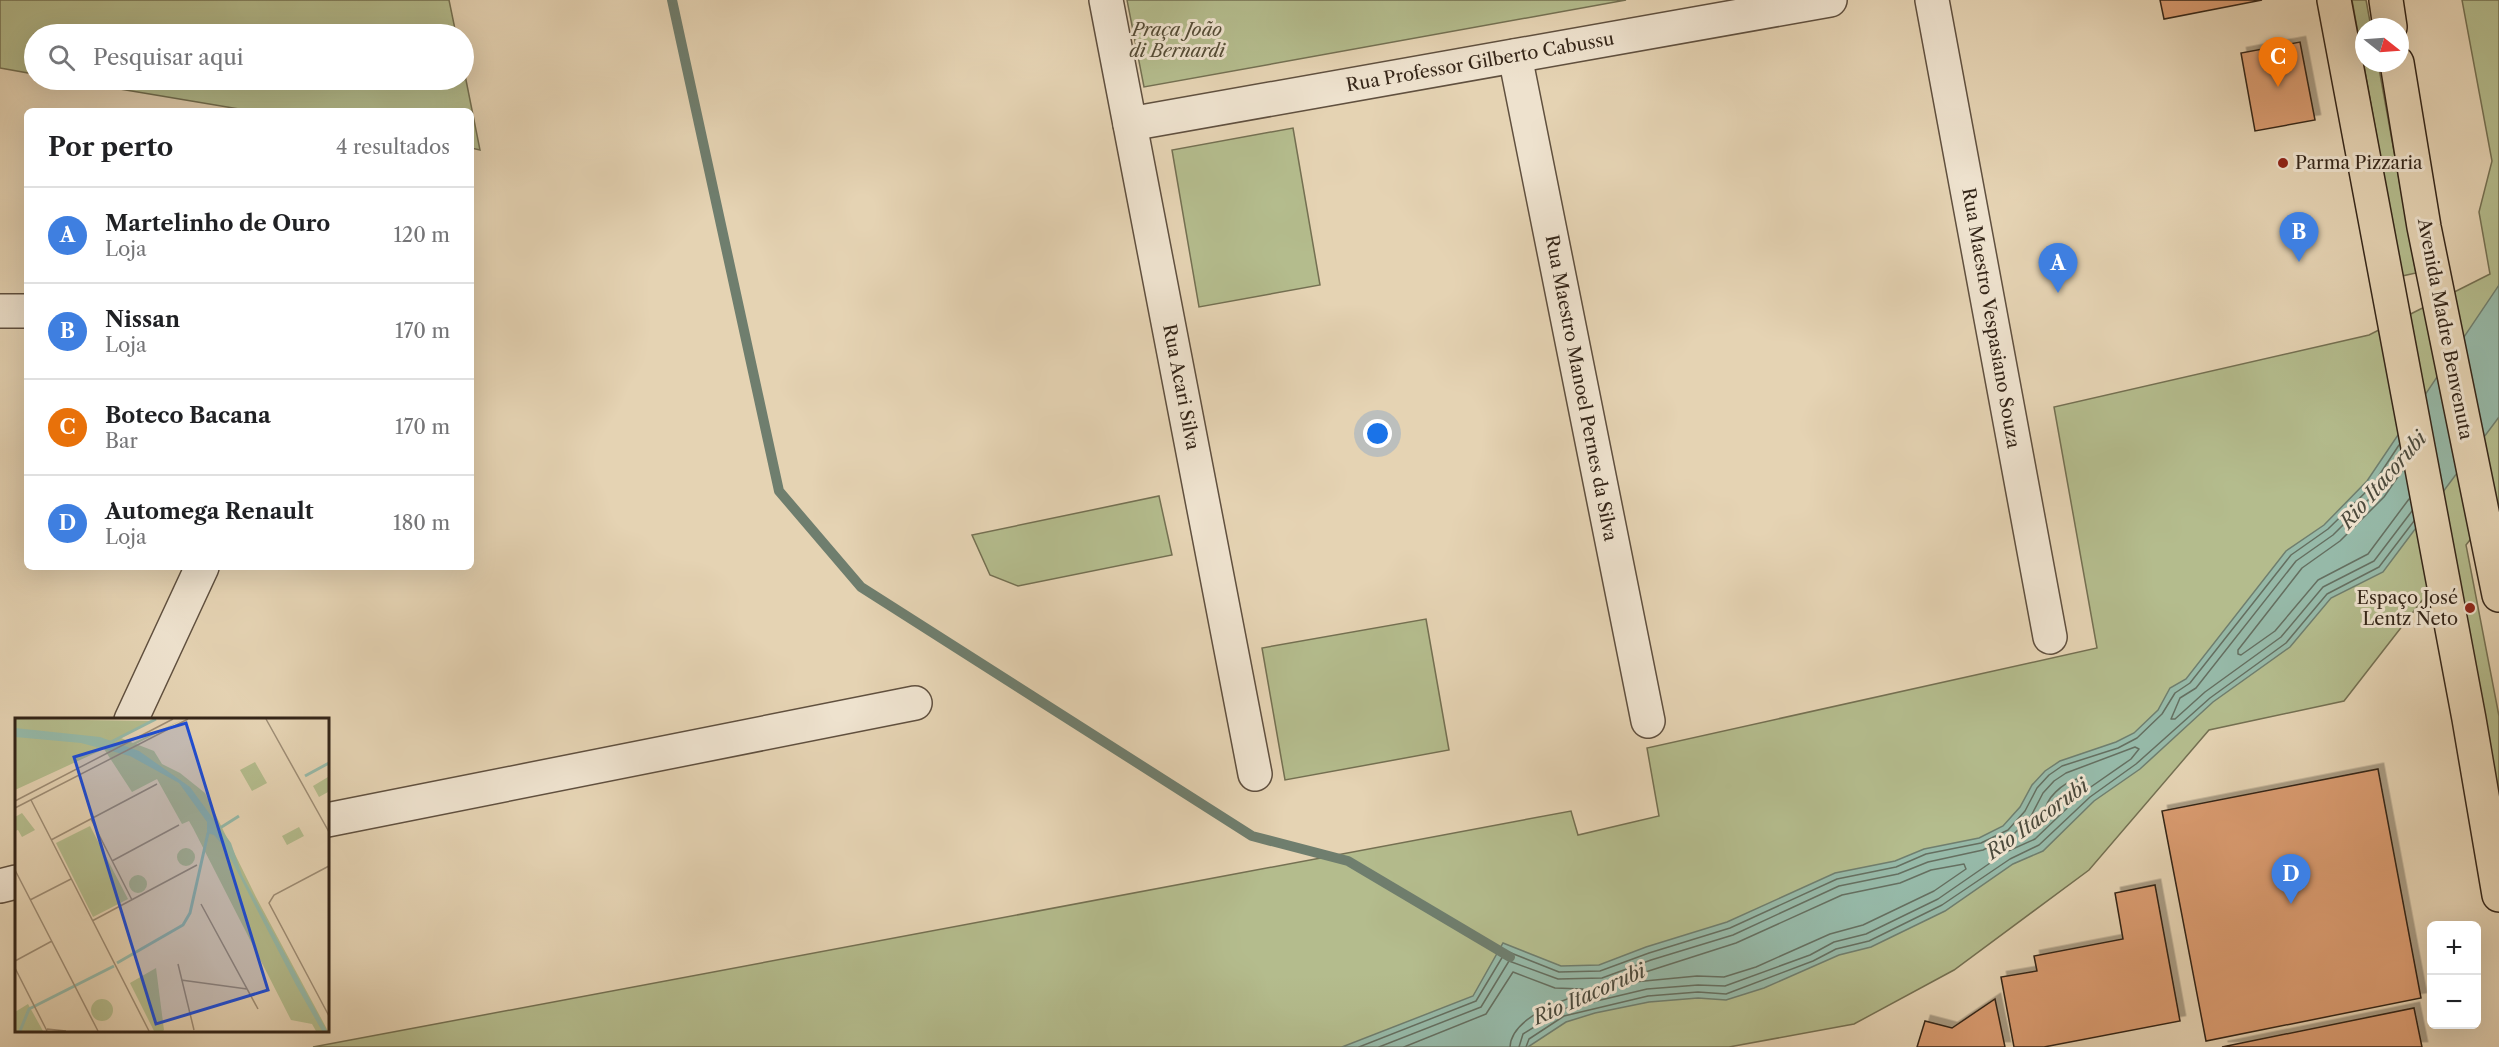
<!DOCTYPE html>
<html lang="pt">
<meta charset="utf-8">
<style>
body{margin:0;font-family:"Libre Caslon Text",serif;background:#f2f2f2;color:#202124}
.controls{position:absolute;right:18px;bottom:18px;display:grid;overflow:hidden;border-radius:9px;box-shadow:0 6px 24px #0002}
.controls button{width:54px;height:54px;display:grid;place-items:center;padding:0;border:0;border-bottom:2px solid #e0e0e0;background:#fff;color:#202124;font:30px sans-serif}
.compass{position:absolute;left:2355px;top:18px;width:54px;height:54px;border-radius:50%;background:#fff;box-shadow:0 6px 24px #0002;rotate:107deg}
.you{position:absolute;left:1378px;top:434px;width:21px;height:21px;margin:-15px;border:4px solid #fff;border-radius:50%;background:#1a73e8;box-shadow:0 0 0 9px #1a73e833}
.badge{display:grid;place-items:center;width:39px;height:39px;border-radius:50%;background:#8f2418;color:#fff;font-size:20px;font-weight:700}
.pin{position:absolute;translate:-50% -50px;filter:drop-shadow(0 2px 3px #0008)}
.pin::after{content:'';position:absolute;top:32px;width:21px;height:18px;background:inherit;clip-path:polygon(0 0,100% 0,50% 100%)}
.list{margin:0;padding:0;list-style:none}
h2{display:flex;justify-content:space-between;align-items:center;height:78px;margin:0;padding:0 24px;font-size:26px}
h2 small{font-size:20px;font-weight:400;color:#757577}
.list li{display:grid;grid-template-columns:39px 1fr auto;gap:18px;align-items:center;box-sizing:border-box;height:96px;padding:0 24px;border-top:2px solid #e0e0e0}
.list b{display:block;font-size:22px;white-space:nowrap}
.list p{margin:0;font-size:20px;white-space:nowrap;color:#757577}
.list em{font-size:20px;font-style:normal;color:#757577}
.icon{flex:none;width:33px;height:33px;fill:none;stroke:currentColor;stroke-width:2;stroke-linecap:round;stroke-linejoin:round}
.map{position:relative;flex:none;width:2499px;height:1047px;overflow:hidden}
.search{position:absolute;background:#fff;box-shadow:0 6px 24px #0002;left:24px;top:24px;width:450px;height:66px;display:flex;align-items:center;gap:15px;box-sizing:border-box;padding:0 21px;border-radius:33px;color:#757577;font-size:22px}
.panel{position:absolute;background:#fff;box-shadow:0 6px 24px #0002;left:24px;top:108px;width:450px;height:462px;border-radius:9px}
.map>svg:first-child{display:block}
</style>
<div class="map">
<svg width="2499" height="1047" viewBox="0 0 2499 1047">
<defs>
<filter id="shadow"><feDropShadow dx="5.5" dy="-5.5" stdDeviation="0" flood-color="#0004"/></filter>
</defs>
<rect width="100%" height="100%" fill="#e5d3b3"/>
<filter id="stains"><feTurbulence type="fractalNoise" baseFrequency=".00333" numOctaves="4"/><feColorMatrix values="0 0 0 0 .2 0 0 0 0 .09 0 0 0 0 .02 0 0 0 .5 -.17"/></filter>
<radialGradient id="worn" r=".72"><stop offset=".6" stop-color="#630" stop-opacity="0"/><stop offset="1" stop-color="#630" stop-opacity=".3"/></radialGradient>
<g fill="#b4bc8d" stroke="#747052" stroke-width="1.5">
<path d="M0,0H449L456,34H34V74L0,68Z"/>
<path d="M1127,0H1626L1144,87Z"/>
<path d="M2352,0H2366L2371,27H2364V63H2378L2416,273L2402,276Z"/>
<path d="M2462,0H2499V503L2466,545L2499,716V809L2452,562L2344,701L2209,730L2089,870L1954,970L1854,1024L1729,1047H313L1571,811L1578,835L1659,816L1647,748L2097,648L2054,407L2369,335L2490,274L2479,212L2492,161Z"/>
<path d="M464,70L480,150L471,148V111H251L66,80H464Z"/>
<path d="M1293,128L1320,285L1199,307L1172,150Z"/>
<path d="M1159,496L1172,555L1018,586L990,575L972,535Z"/>
<path d="M1426,619L1449,750L1285,780L1262,648Z"/>
</g>
<path fill="#96b9a8" stroke="#6f7e6e" stroke-width="1.5" d="M2499,285V417L2383,572L2331,598L2290,647L2213,702L2140,769L2094,801L2043,851L2013,864L1945,911L1871,947L1839,955L1764,988L1726,1000L1698,998L1649,1002L1595,1013L1566,1022L1528,1047H1342L1473,996L1503,943L1561,966L1599,965L1646,947L1727,922L1835,873L1895,861L1924,849L1979,838L2003,826L2020,807L2032,785L2045,771L2060,761L2116,742L2134,733L2158,710L2170,688L2186,679L2286,551L2324,525L2367,481Z"/>
<g fill="none" stroke-linecap="round" stroke-linejoin="round">
<g stroke="#656f60" stroke-width="1.5">
<path d="M2401,455L2377,491L2333,535L2296,561L2196,688L2180,698L2171,719H2175L2205,692L2281,637L2323,587L2374,561L2412,511"/>
<path d="M2404,468L2384,497L2340,541L2302,568L2238,650V654L2241,655L2275,631L2318,580L2368,554L2409,499"/>
<path d="M2077,779L2079,784L2049,813H2045C2045,798 2063,783 2077,779Z"/>
<path d="M1964,864L1966,869L1934,891L1863,925L1830,934L1756,967L1724,977L1697,976L1634,982L1631,980L1633,976L1736,943L1842,895L1900,883L1931,870Z"/>
<path d="M1359,1047L1476,1001L1506,951L1559,972L1600,971L1649,953L1730,928L1837,879L1896,867L1926,854L1981,843L2008,830L2025,811L2037,788L2049,775L2062,766L2118,748L2137,738L2162,714L2175,693L2190,683L2291,555L2328,529L2372,486L2399,445"/>
<path d="M1379,1047L1481,1007L1509,961L1558,979L1602,978L1651,960L1733,935L1839,886L1898,874L1928,862L1983,850L2013,835L2031,816L2043,793L2054,781L2066,773L2135,747L2139,749L2131,759L2085,791L2035,839L2006,852L1938,899L1866,934L1834,942L1810,955L1725,986L1698,985L1647,989L1563,1009L1523,1034L1519,1047"/>
<path d="M1404,1047L1486,1014L1513,972L1555,988L1583,989L1582,994C1559,1001 1511,1019 1510,1047"/>
<path d="M1526,1047L1529,1039L1564,1016L1648,996L1698,992L1726,994L1813,961L1836,949L1869,941L1942,905L2010,859L2039,845L2090,797L2136,764L2210,698L2286,643L2327,594L2379,567L2414,521"/>
</g>
<path stroke="#6f7e6e" stroke-width="10" d="M672,0L779,491L861,587L1252,836L1348,861L1510,957"/>
</g>
<g fill="#da9c71" stroke="#342518" stroke-width="1.5" filter="url(#shadow)">
<path d="M2160,0H2262L2164,19Z"/>
<path d="M2300,42L2315,120L2255,131L2241,53Z"/>
<path d="M2378,769L2421,998L2206,1041L2162,811Z"/>
<path d="M2155,885L2180,1021L2044,1047H2014L2001,977L2037,971L2034,956L2123,939L2115,893Z"/>
<path d="M1995,999L2005,1047H1917L1925,1021L1952,1028Z"/>
<path d="M2414,1008L2422,1047H2222Z"/>
</g>
<g fill="none" stroke-linecap="round" stroke-linejoin="round">
<defs>
<g id="minor">
<path d="M1106,0L1255,774"/>
<path d="M1932,0L2050,637"/>
<path d="M1515,56L1648,721"/>
<path d="M1130,124L1830,0"/>
<path d="M0,311H27"/>
<path d="M131,720L202,567"/>
<path d="M327,820L915,703"/>
<path d="M0,886L16,882"/>
</g>
<g id="major">
<path d="M2334,0L2469,719L2499,895"/>
<path d="M2386,0L2390,27"/>
<path d="M2397,63L2424,227L2499,595"/>
</g>
</defs>
<use href="#minor" stroke="#60503f" stroke-width="36"/>
<use href="#major" stroke="#342518" stroke-width="36"/>
<use href="#minor" stroke="#eee2ce" stroke-width="33"/>
<use href="#major" stroke="#e5d3b3" stroke-width="33"/>
</g>
<g fill="#8f2418" stroke="#eee2ce" stroke-width="2">
<circle cx="2283" cy="163" r="6"/>
<circle cx="2470" cy="608" r="6"/>
</g>
<g text-anchor="middle" stroke-width="6" stroke-linejoin="round" paint-order="stroke">
<g font-size="18" font-style="italic" fill="#544b35" stroke="#eee2ce">
<text x="1177" y="36">Praça João<tspan x="1177" dy="21">di Bernardi</tspan></text>
</g>
<g font-size="18" fill="#342518" stroke="#eee2ce">
<text transform="translate(1480 62) rotate(-10)" y="6">Rua Professor Gilberto Cabussu</text>
<text transform="translate(1991 318) rotate(80)" y="6">Rua Maestro Vespasiano Souza</text>
<text transform="translate(2445 329) rotate(79)" y="6">Avenida Madre Benvenuta</text>
<text transform="translate(1181 387) rotate(79)" y="6">Rua Acari Silva</text>
<text transform="translate(1581 388) rotate(79)" y="6">Rua Maestro Manoel Pernes da Silva</text>
</g>
<g font-size="18" fill="#342518" stroke="#eee2ce" text-anchor="start">
<text x="2295" y="169">Parma Pizzaria</text>
<text x="2458" y="604" text-anchor="end">Espaço José<tspan x="2458" dy="21">Lentz Neto</tspan></text>
</g>
<g font-size="20" font-style="italic" fill="#4c4a3c" stroke="#eee2ce">
<text transform="translate(2383 480) rotate(-49)" y="7">Rio Itacorubi</text>
<text transform="translate(2037 819) rotate(-36)" y="7">Rio Itacorubi</text>
<text transform="translate(1589 994) rotate(-24)" y="7">Rio Itacorubi</text>
</g>
</g>
<g transform="translate(15 718)">
<rect width="314" height="314" fill="#e5d3b3"/>
<path d="M0,1L138,3L106,20L118,25L169,1L121,26L139,33L147,46L165,55L190,75L241,179L313,313H301L297,306L276,302L178,110L174,103L167,106L142,61L117,74L89,31L0,72ZM240,44L252,65L237,73L225,52ZM313,59V74L304,79L298,68ZM7,95L20,112L7,119L3,112L0,113V99ZM75,108L113,181L78,199L41,125ZM284,109L289,118L272,127L267,118ZM162 139a9 9 0 1 1 18 0a9 9 0 1 1-18 0ZM114 166a9 9 0 1 1 18 0a9 9 0 1 1-18 0ZM141,250L149,312L148,313H139L115,265ZM76 292a11 11 0 1 1 22 0a11 11 0 1 1-22 0ZM13,286L28,313H0V294Z" fill="#b4bc8d"/>
<path d="M0,10L85,19L124,33L175,69L216,125L227,157L312,313H307L281,267L210,130L199,117L192,115V104L164,65L115,38L66,25L0,19Z" fill="#96b9a8"/>
<path fill="none" stroke="#96b9a8" stroke-width="3" d="M96,24L141,1M290,58L314,45M205,110L224,98M102,245L168,207L175,195L193,115M5,313L14,291L99,248"/>
<path fill="none" stroke="#9e8d75" stroke-width="1.5" d="M251,1L314,114M16,82L134,313M0,83L158,1M0,90L173,1M76,101L117,182M36,122L142,66M97,143L164,107M314,148L259,177L254,185L314,298M0,152L83,313M15,182L56,161M186,186L243,291M77,203L182,147M0,243L37,223M163,246L179,312M0,250L32,313M166,262L232,271M32,311L51,313"/>
<path fill="#1d4ed8" fill-opacity="0.15" stroke="#1d4ed8" stroke-width="3" d="M171,5L253,272L141,306L59,39Z"/>
<rect width="314" height="314" fill="none" stroke="#342518" stroke-width="3"/>
</g>
<rect width="100%" height="100%" filter="url(#stains)"/>
<rect width="100%" height="100%" fill="url(#worn)"/>
</svg>
<div class="controls">
<button>+</button>
<button>−</button>
</div>
<svg class="compass" viewBox="-18 -18 36 36"><path d="M0-13l5 13h-10z" fill="#e53935"/><path d="M0 13l5-13h-10z" fill="#757577"/></svg>
<div class="you"></div>
<div class="pin badge" style="left:2058px;top:293px;background:#3f7fe0">A</div>
<div class="pin badge" style="left:2299px;top:262px;background:#3f7fe0">B</div>
<div class="pin badge" style="left:2278px;top:87px;background:#e8710a">C</div>
<div class="pin badge" style="left:2291px;top:904px;background:#3f7fe0">D</div>
<div class="search"><svg class="icon" aria-label="search" viewBox="0 0 24 24"><circle cx="10" cy="10" r="6"/><path d="M15 15l6 6"/></svg>Pesquisar aqui</div>
<section class="panel">
<h2>Por perto<small>4 resultados</small></h2>
<ul class="list">
<li><span class="badge" style="background:#3f7fe0">A</span><div><b>Martelinho de Ouro</b><p>Loja</p></div><em>120 m</em></li>
<li><span class="badge" style="background:#3f7fe0">B</span><div><b>Nissan</b><p>Loja</p></div><em>170 m</em></li>
<li><span class="badge" style="background:#e8710a">C</span><div><b>Boteco Bacana</b><p>Bar</p></div><em>170 m</em></li>
<li><span class="badge" style="background:#3f7fe0">D</span><div><b>Automega Renault</b><p>Loja</p></div><em>180 m</em></li>
</ul>
</section>
</div>
